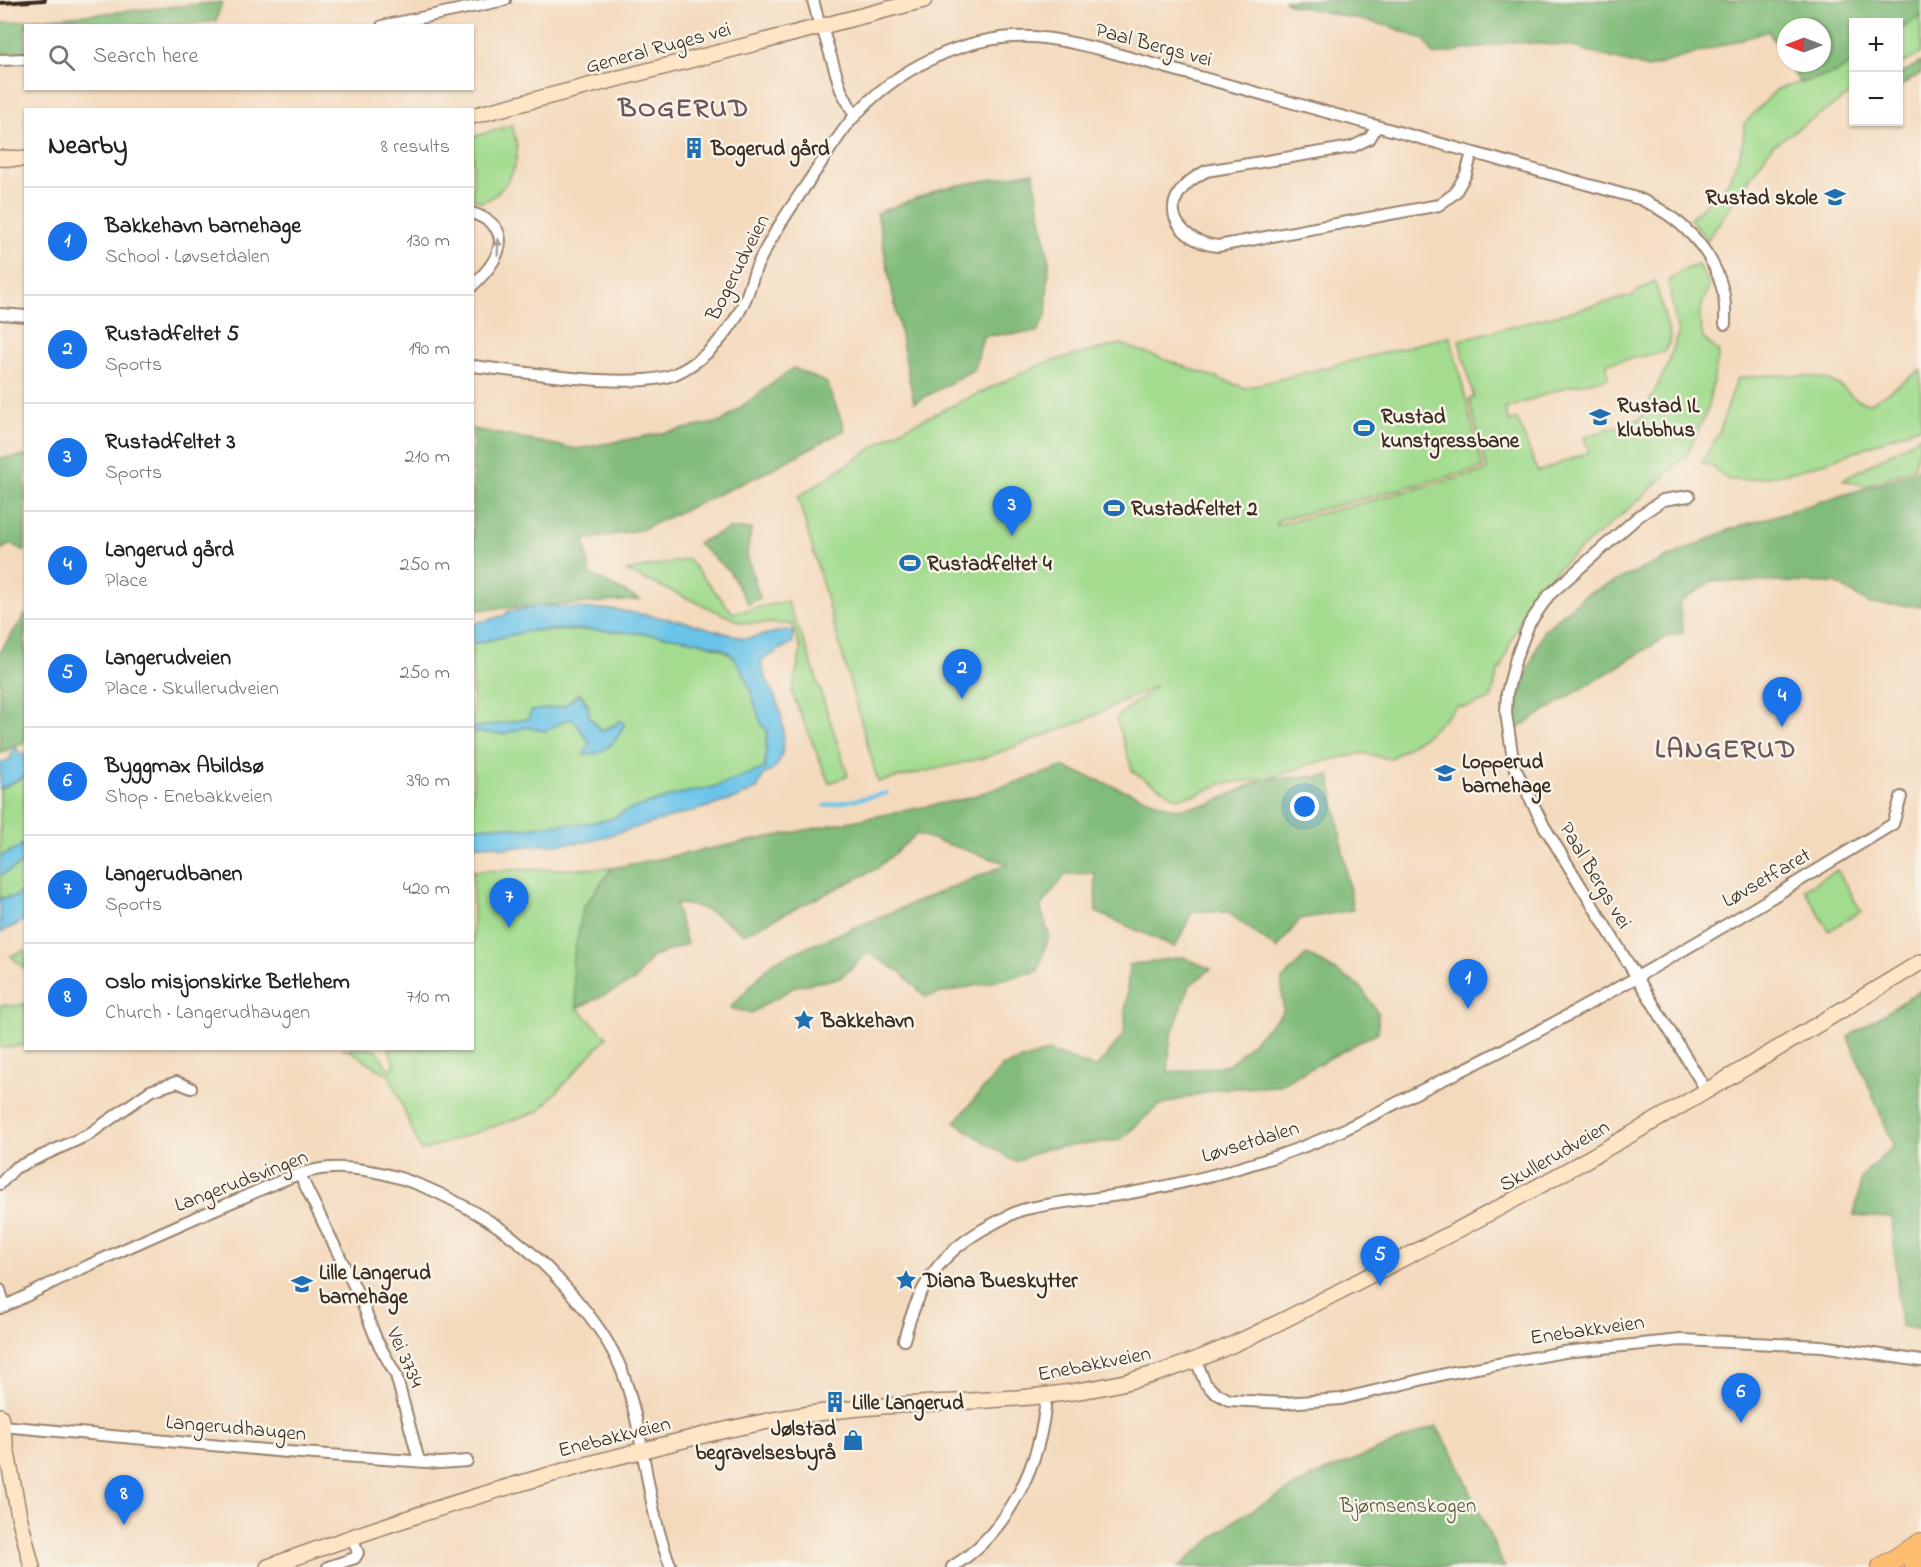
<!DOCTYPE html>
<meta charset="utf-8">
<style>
body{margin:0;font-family:"Indie Flower",sans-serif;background:#f2f2f2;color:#222}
.controls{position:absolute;right:18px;top:18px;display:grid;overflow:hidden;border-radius:0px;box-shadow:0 2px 4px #0004}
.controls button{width:54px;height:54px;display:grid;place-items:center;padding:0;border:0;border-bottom:2px solid #e0e0e0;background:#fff;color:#222;font:30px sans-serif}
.compass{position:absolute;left:1777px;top:18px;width:54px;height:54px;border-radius:50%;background:#fff;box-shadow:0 2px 4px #0004;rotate:270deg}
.you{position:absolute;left:1305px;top:807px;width:21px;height:21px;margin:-15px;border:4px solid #fff;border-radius:50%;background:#1a73e8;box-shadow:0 0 0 9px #1a73e833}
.badge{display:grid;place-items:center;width:39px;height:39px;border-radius:50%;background:#1a73e8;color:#fff;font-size:20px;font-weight:700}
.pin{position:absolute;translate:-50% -50px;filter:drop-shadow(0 2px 3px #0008)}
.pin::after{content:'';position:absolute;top:32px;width:21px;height:18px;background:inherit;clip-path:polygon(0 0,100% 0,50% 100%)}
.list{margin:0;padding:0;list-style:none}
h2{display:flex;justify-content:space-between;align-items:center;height:78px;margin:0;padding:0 24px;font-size:26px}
h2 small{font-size:20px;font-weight:400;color:#767676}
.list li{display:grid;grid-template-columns:39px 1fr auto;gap:18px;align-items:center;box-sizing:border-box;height:108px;padding:0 24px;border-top:2px solid #e0e0e0}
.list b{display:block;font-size:22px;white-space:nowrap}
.list p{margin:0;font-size:20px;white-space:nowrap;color:#767676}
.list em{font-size:20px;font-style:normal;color:#767676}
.icon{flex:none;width:33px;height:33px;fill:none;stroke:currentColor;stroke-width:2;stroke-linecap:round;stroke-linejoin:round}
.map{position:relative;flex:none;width:1921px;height:1567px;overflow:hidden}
.search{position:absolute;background:#fff;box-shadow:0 2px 4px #0004;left:24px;top:24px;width:450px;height:66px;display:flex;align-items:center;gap:15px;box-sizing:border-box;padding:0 21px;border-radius:0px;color:#767676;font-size:22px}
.panel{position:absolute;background:#fff;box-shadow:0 2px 4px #0004;left:24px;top:108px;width:450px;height:942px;border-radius:0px}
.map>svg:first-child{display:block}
</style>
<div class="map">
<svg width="1921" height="1567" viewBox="0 0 1921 1567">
<rect width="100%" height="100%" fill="#f7f3e8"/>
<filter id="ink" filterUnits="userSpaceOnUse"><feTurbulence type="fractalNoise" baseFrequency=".0167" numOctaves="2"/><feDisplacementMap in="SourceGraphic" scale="12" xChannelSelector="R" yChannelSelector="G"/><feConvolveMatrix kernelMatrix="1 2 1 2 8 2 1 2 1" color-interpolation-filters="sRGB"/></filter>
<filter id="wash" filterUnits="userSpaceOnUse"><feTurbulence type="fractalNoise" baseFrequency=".008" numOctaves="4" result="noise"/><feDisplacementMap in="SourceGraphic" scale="24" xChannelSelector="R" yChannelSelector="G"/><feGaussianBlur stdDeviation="1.35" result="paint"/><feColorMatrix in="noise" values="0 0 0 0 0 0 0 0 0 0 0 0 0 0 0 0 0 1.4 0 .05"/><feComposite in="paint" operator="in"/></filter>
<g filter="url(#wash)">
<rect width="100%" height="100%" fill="#f4dabd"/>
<g fill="#a3dc8f" stroke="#6f8356" stroke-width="1.5">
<path d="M1921,16V53L1899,66L1898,30Z"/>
<path d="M1853,62V92L1772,146L1707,240L1690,219L1729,181L1743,145L1744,124L1777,89L1839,72Z"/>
<path d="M512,125C514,133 517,141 517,149C518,171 502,195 482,202L473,199V137Z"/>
<path d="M1698,265C1718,294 1703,290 1700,314C1699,321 1702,331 1703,338L1719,352L1707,411L1685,458L1634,504L1558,568C1530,597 1513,629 1502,668H1499L1491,699L1466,707L1457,706L1428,734L1390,759L1363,753L1310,764L1272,778L1220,784L1198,794L1177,798L1133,772L1116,718L1156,685L1083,721L984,758L878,782L798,497L900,430L1044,363L1121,344L1245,388L1450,336L1483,468L1279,520L1276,525L1485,471L1487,469L1469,399L1474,398L1459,340L1631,296L1655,281L1671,340L1664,352L1607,363L1608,378L1566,387L1505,409L1509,422L1517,419L1538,472L1589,452L1584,437L1640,419L1667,367L1678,334L1668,281L1683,270Z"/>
<path d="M1921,370V426C1858,449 1798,480 1729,480L1710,465L1702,463L1719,433L1737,379C1758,374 1810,373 1831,381C1846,386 1853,404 1871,403Z"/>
<path d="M1921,436L1914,468L1866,486L1843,480Z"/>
<path d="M688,559L733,613L787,601L808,652L848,776L829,783L792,693L801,650L792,624L743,623L626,571Z"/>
<path d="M606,630C638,634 722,635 741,665C747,675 757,711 762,725L767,730L765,769L714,787L675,795L626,811L611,819L584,824L548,825L522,829L502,826L473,827V732L504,734L527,727L545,731L566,720L573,719L590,743L589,749C610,752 616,742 624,725L621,721L601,731L589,716L588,705L581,694L575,696L564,706L538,710L528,719L473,728L472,644L531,631Z"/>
<path d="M25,776V844L0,857V789Z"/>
<path d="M25,862V889L15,897L0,898V876Z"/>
<path d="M612,868L583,908L577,1008L607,1037L539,1111L421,1151L390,1076L351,1051L342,1049H376L388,1069L395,1066L389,1049L472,1048L473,871Z"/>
<path d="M1837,870L1861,911L1829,931L1804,889Z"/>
<path d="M25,950V969L11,956Z"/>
<path d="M25,1003V1045L0,1048V1005L17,1006Z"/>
</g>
<g fill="#82bc7a" stroke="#5e734c" stroke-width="1.5">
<path d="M1284,0H1921V16L1899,30L1898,22H1854L1853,62L1839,72L1800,83L1788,63H1822V27H1786V60L1768,31L1648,68L1569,46L1513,42L1433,55L1425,40L1389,26L1289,4Z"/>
<path d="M222,2L216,21L174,26H26L25,52L0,53V23Z"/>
<path d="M1921,62V73L1899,87V75Z"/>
<path d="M1033,172L1049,263L1046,316L1037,332L983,336L975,369L914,403L877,213L943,188Z"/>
<path d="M793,368L827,383L845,430L762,474L643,529L584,540L590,574L640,600L473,610V429L577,449L721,422Z"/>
<path d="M25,456V551L11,544L0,550V458Z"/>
<path d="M1921,468V606L1870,604L1836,583L1712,581L1679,603L1683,633L1669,635L1516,729V704L1543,631L1587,594L1731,529L1886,482Z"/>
<path d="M729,529H751L747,555L760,598L748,604L729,571L697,543Z"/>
<path d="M25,615V742L0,753V652Z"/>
<path d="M1063,767L1174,809L1211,804L1263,779L1330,776L1353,910L1300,919L1277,949L1227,912L1193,911L1175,947L1096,912L1095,873L1066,874L1040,907L1049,935L1038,971L926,997L899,971L868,953L840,978L796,986L751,1013L730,1008L774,961L1008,864L917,834L876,869L744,934C721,917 704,904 675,904L687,944L652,957L634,981L577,1008L572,964L583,908L612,868L964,799Z"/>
<path d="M1307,954L1360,986L1378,1013V1032L1278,1086L1219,1089L1159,1105L1120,1140L1045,1149L1015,1162L955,1122L1002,1067L1049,1051L1096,1068L1124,1034L1129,965L1183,957L1211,969L1189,986L1170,1040L1168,1073L1229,1065L1283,1012L1282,980Z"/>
<path d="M1921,990V1330L1901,1326L1892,1218L1854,1216L1862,1176L1894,1146L1848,1037Z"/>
<path d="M1436,1426L1455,1457L1504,1567H1178L1236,1519L1313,1477Z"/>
</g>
<g fill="#6bc4e9" stroke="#537784" stroke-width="1.5">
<path d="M539,606L617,610L686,622L745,639L786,630L793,632V642L762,660L761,664C764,680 775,692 779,708C785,730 789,767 763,775L758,788L738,798L586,842L502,848L496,845H473V827L502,826L522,829L548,825L584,824L611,819L626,811L675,795L714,787L765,768L767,730L762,726C754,705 746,665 728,652C700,633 566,626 530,631C511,634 492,640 473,644V624L506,615L507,612Z"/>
<path d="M580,694L588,706L589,716L601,731L615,725L620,720L624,724C617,742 603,756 583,755L590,743L573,719L566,720L545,731L527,727L504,734L473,732V728L528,719L531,711L564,706Z"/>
<path d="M15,745L20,755L25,753V776L0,789V763L10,759Z"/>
<path d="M25,844V862L0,876V857Z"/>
<path d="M25,889V920L0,933V898L15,897Z"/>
</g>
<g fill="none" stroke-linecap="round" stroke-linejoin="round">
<path stroke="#6bc4e9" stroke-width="4" d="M825,806L887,793"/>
</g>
</g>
<g filter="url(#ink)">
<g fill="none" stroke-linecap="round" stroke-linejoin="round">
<defs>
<g id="street">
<path d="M813,0L820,27"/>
<path d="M382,26L505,0"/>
<path d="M822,27L841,90L855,116"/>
<path d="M0,60L26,59"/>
<path d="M1377,126L1370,138L1352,147L1206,171C1198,176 1189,180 1183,188C1158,216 1189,244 1218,246L1439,205L1455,193L1466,174L1472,153"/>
<path d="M472,213C519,229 498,262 472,286"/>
<path d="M0,314L26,316"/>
<path d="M472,366C520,371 633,391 675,374C706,360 732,331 745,300C750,289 752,277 757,266C774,230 797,199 819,166C830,150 840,133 853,118C896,68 967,34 1032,37C1055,38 1077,44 1099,49L1640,199C1679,216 1713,249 1723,291C1726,301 1725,314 1725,324"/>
<path d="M1689,496L1663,500L1639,516L1549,595L1529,624L1516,658L1507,693L1506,713L1514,766L1544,826L1706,1090"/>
<path d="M300,1175L361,1300L377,1341L396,1375L419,1461"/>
<path d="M0,1184L15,1168L88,1135L150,1091L177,1082L191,1088"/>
<path d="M0,1290L5,1306"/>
<path d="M0,1308C25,1298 48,1284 72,1273C129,1247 186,1221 244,1197C274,1184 308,1166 342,1168C398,1170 448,1195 494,1224C540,1254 602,1320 622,1371C646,1434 645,1505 671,1567"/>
<path d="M904,1340C918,1285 941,1251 991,1225C1001,1220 1012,1213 1022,1210C1056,1201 1091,1200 1125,1194C1182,1184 1242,1169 1297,1149C1345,1132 1387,1107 1432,1085C1591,1009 1742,916 1893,824L1901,797"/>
<path d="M1196,1360L1205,1383L1214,1392L1229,1400L1285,1403L1341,1399L1449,1373L1564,1352L1681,1340L1822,1346L1921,1361"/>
<path d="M2,1426L287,1452L440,1463L467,1461"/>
<path d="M328,1567L355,1558L358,1553L352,1536"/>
<path d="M952,1567C1010,1531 1042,1461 1046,1396"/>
</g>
<g id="secondary">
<path d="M472,116L924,0"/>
<path d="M0,158L26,159"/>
<path d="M0,1416L19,1516L32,1567"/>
<path d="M268,1567C391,1522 516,1481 644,1450C699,1436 754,1422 810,1414C922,1397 1038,1408 1148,1376C1234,1351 1313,1304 1392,1264C1573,1172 1747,1068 1921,962"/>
</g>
<g id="highway">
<path d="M1882,1567L1921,1543"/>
<path d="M1914,1567L1921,1563"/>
</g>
</defs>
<use href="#street" stroke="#98826e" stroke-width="14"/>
<use href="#secondary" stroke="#98826e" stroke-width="18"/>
<use href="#highway" stroke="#98826e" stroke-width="22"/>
<use href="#street" stroke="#fff" stroke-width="10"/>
<use href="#secondary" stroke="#fee5c5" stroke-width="15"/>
<use href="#highway" stroke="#fcbd6f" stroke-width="20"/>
<path stroke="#3b2a1e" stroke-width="4" d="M0,3L45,0"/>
</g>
<defs><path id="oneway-solid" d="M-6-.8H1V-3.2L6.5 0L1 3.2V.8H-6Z" transform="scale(1.5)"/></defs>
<use fill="#a79f9a" href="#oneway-solid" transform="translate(498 247) rotate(-88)"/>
</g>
<defs>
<symbol id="building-bare" viewBox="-9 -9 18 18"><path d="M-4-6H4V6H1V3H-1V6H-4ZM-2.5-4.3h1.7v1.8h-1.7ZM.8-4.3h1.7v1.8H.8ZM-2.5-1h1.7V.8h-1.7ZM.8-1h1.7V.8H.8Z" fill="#1f6fb2" stroke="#f7f3e8" stroke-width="2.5" paint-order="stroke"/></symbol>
<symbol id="school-bare" viewBox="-9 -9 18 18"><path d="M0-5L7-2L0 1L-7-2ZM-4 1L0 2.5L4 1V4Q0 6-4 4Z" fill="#1f6fb2" stroke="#f7f3e8" stroke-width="2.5" paint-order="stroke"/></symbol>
<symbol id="stadium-bare" viewBox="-9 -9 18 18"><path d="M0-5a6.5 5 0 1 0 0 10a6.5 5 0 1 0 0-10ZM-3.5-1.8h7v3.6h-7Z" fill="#1f6fb2" stroke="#f7f3e8" stroke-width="2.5" paint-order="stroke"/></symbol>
<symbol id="sight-bare" viewBox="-9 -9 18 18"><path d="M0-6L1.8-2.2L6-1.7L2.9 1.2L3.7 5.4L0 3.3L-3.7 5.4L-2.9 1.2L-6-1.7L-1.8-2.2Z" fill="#1f6fb2" stroke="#f7f3e8" stroke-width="2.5" paint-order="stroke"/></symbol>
<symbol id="shop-bare" viewBox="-9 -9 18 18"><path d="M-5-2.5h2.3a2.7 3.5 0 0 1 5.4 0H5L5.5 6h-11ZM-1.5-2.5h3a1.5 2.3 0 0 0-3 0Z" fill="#1f6fb2" stroke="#f7f3e8" stroke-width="2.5" paint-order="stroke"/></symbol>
</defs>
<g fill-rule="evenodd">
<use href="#building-bare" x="679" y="133" width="30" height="30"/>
<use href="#school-bare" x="1820" y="182" width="30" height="30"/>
<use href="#school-bare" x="1585" y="402" width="30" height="30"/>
<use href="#stadium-bare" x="1349" y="413" width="30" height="30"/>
<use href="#stadium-bare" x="1099" y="493" width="30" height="30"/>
<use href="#stadium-bare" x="895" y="548" width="30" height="30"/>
<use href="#school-bare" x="1430" y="758" width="30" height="30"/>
<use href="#sight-bare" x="789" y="1005" width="30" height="30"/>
<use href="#sight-bare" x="891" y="1265" width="30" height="30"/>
<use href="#school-bare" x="287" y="1269" width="30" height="30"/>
<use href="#building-bare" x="820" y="1387" width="30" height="30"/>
<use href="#shop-bare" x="838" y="1425" width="30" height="30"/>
</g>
<g text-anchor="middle" stroke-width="5" stroke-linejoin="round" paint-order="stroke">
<g font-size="21" fill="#3b2a1e" stroke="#f7f3e8">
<text transform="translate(1154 44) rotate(15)" y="7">Paal Bergs vei</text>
<text transform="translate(658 47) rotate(-15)" y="7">General Ruges vei</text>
<text transform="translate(737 267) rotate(-63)" y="7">Bogerudveien</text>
<text transform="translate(1596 875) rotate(59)" y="7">Paal Bergs vei</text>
<text transform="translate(1766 877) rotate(-30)" y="7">Løvsetfaret</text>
<text transform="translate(1250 1141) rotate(-17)" y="7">Løvsetdalen</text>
<text transform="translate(1554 1155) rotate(-30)" y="7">Skullerudveien</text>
<text transform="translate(241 1180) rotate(-21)" y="7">Langerudsvingen</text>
<text transform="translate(1587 1329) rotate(-8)" y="7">Enebakkveien</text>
<text transform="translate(406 1357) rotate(66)" y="7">Vei 3734</text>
<text transform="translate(1094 1363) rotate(-11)" y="7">Enebakkveien</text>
<text transform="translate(236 1427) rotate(5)" y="7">Langerudhaugen</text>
<text transform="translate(614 1436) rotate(-14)" y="7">Enebakkveien</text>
</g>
<g font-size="21" font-weight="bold" fill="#3b2a1e" stroke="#f7f3e8" text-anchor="start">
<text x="711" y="155">Bogerud gård</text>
<text x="1818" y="204" text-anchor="end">Rustad skole</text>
<text x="1617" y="412">Rustad IL<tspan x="1617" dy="24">klubbhus</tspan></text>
<text x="1381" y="423">Rustad<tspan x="1381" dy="24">kunstgressbane</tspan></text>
<text x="1131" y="515">Rustadfeltet 2</text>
<text x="927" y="570">Rustadfeltet 4</text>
<text x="1462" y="768">Lopperud<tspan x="1462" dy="24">barnehage</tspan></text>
<text x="821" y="1027">Bakkehavn</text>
<text x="319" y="1279">Lille Langerud<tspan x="319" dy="24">barnehage</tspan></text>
<text x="923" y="1287">Diana Bueskytter</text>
<text x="852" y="1409">Lille Langerud</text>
<text x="836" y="1435" text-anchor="end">Jølstad<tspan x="836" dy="24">begravelsesbyrå</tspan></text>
</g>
<g font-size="21" fill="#55563a" stroke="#f7f3e8">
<text x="1408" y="1512">Bjørnsenskogen</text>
</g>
<g font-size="27" font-weight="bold" letter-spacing="1.5" fill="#6b555a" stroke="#f7f3e8">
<text x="684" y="116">BOGERUD</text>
<text x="1726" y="757">LANGERUD</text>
</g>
</g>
</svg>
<div class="controls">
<button>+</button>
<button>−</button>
</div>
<svg class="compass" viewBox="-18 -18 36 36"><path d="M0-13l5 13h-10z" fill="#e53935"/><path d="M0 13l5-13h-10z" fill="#767676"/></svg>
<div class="you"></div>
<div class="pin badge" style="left:1468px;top:1009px">1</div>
<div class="pin badge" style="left:962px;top:699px">2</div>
<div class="pin badge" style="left:1012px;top:536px">3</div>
<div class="pin badge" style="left:1782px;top:727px">4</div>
<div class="pin badge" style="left:1380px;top:1286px">5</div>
<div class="pin badge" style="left:1741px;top:1423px">6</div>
<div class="pin badge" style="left:509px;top:928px">7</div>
<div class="pin badge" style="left:124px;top:1525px">8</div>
<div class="search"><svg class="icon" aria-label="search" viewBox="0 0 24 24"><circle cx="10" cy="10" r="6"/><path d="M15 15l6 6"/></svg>Search here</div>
<section class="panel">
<h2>Nearby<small>8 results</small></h2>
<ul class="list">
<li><span class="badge">1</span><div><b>Bakkehavn barnehage</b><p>School · Løvsetdalen</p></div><em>130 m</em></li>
<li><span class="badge">2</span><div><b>Rustadfeltet 5</b><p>Sports</p></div><em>190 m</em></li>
<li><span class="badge">3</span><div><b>Rustadfeltet 3</b><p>Sports</p></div><em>210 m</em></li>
<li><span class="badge">4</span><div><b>Langerud gård</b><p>Place</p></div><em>250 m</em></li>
<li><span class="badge">5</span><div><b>Langerudveien</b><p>Place · Skullerudveien</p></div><em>250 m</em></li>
<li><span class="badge">6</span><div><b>Byggmax Abildsø</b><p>Shop · Enebakkveien</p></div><em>390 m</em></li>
<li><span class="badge">7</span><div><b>Langerudbanen</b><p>Sports</p></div><em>420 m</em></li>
<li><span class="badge">8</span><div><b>Oslo misjonskirke Betlehem</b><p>Church · Langerudhaugen</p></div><em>710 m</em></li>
</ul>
</section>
</div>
